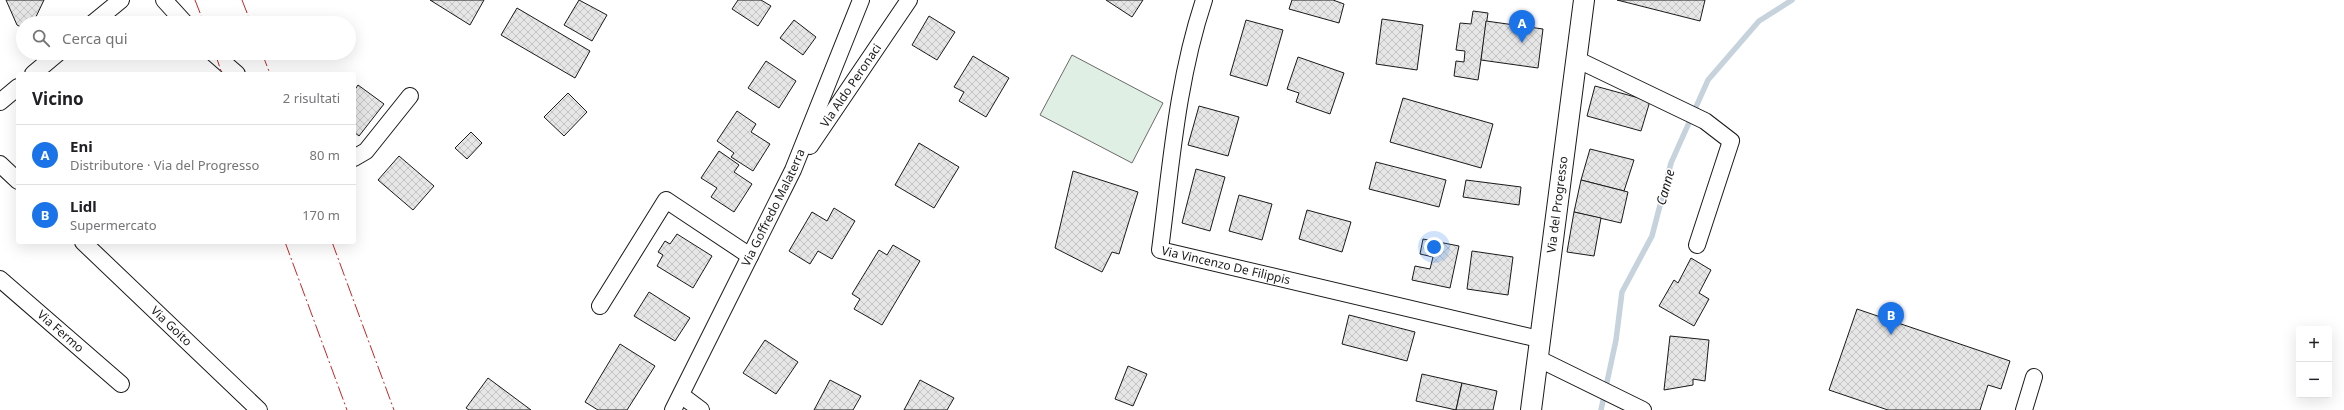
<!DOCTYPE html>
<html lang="it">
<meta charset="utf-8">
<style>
body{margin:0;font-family:"Noto Sans",sans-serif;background:#f6f6f6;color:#202124}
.controls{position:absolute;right:12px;bottom:12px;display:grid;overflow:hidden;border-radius:4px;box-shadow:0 4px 16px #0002}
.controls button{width:36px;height:36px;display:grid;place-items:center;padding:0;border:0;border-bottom:1px solid #e0e0e0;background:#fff;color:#202124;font:20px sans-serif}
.you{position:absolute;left:1434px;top:247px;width:14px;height:14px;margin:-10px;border:3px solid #fff;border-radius:50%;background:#1a73e8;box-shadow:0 0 0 6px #1a73e833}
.badge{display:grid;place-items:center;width:26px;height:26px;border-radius:50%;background:#1a73e8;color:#fff;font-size:13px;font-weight:700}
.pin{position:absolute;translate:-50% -33px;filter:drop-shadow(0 1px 2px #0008)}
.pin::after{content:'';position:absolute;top:21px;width:14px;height:12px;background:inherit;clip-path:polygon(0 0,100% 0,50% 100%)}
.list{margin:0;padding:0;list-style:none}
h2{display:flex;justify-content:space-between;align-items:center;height:52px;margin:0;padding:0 16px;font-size:17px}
h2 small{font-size:13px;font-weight:400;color:#757577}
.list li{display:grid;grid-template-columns:26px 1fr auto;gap:12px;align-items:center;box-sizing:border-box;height:60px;padding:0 16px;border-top:1px solid #e0e0e0}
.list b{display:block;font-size:15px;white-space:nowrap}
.list p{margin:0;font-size:13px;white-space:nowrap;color:#757577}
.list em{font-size:13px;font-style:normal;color:#757577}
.icon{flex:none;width:22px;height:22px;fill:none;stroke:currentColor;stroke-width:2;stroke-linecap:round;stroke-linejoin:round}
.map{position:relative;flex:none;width:2344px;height:410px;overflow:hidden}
.search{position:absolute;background:#fff;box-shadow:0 4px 16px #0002;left:16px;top:16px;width:340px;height:44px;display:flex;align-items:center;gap:10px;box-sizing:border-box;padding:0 14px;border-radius:22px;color:#757577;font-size:15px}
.panel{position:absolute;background:#fff;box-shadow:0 4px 16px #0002;left:16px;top:72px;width:340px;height:172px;border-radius:4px}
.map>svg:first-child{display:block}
</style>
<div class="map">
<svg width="2344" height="410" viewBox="0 0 2344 410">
<defs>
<pattern id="building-cross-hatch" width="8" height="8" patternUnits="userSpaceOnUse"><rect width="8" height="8" fill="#e6e6e6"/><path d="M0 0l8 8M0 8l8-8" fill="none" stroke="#c5c5c5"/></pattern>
</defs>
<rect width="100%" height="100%" fill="#fff"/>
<path fill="#e0efe3" stroke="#6a6a6a" d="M1072,55L1163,103L1132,163L1040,115Z"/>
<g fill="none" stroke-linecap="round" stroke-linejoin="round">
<path stroke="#c6d2dc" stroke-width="5.5" d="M1601,410L1616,340L1622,292L1652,236L1671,163L1708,80L1759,21L1792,0"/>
</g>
<g fill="url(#building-cross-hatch)" stroke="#1a1a1a">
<path d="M6,0H44L33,23H23V28L17,25Z"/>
<path d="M430,0H484L470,25Z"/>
<path d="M579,0L607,15L592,41L564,25Z"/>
<path d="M738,0H761L771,6L758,26L732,9Z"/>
<path d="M1106,0H1143L1132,17Z"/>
<path d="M1292,0H1333L1344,4L1339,23L1289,9Z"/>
<path d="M1617,0H1705L1700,21Z"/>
<path d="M517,8L590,51L575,78L501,35Z"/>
<path d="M1473,11L1488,13L1478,80L1454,76L1456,61L1464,62L1465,51L1456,50L1460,23L1471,24Z"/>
<path d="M929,16L955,32L937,60L912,45Z"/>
<path d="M1382,19L1423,25L1417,70L1376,64Z"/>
<path d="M794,20L816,37L803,55L780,38Z"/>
<path d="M1246,20L1283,30L1267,86L1230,75Z"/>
<path d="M1486,21L1543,29L1538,68L1481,60Z"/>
<path d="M973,56L1009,78L986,117L959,101L964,92L954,87Z"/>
<path d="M1298,57L1344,73L1330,114L1296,102L1299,93L1287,89Z"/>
<path d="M766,61L796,81L779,108L748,88Z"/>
<path d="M358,85L384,104L359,136L354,132V91Z"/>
<path d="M1595,86L1650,101L1641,131L1587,116Z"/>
<path d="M568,93L587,112L564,136L544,117Z"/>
<path d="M1403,98L1493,124L1481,168L1390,142Z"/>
<path d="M1199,106L1239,117L1228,156L1188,145Z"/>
<path d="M737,111L756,124L751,132L770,144L753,171L731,157L734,153L717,141Z"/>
<path d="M471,132L482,143L467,159L455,148Z"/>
<path d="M919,143L959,167L934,208L895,185Z"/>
<path d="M1590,149L1634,160L1624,191L1581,180Z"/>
<path d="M719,151L739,165L734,172L752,184L734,212L711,197L717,188L701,178Z"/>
<path d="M399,156L434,186L413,210L378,180Z"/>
<path d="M1376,162L1446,180L1439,207L1369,189Z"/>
<path d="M1196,169L1225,177L1210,231L1182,223Z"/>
<path d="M1073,171L1138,192L1119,254L1112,252L1102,272L1055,248Z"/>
<path d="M1466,180L1521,187L1519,205L1463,197Z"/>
<path d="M1581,180L1628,192L1621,223L1574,212Z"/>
<path d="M1239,195L1272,204L1262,240L1229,231Z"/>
<path d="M834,208L855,221L832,259L818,251L810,264L789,251L812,212L827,221Z"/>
<path d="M1307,210L1351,222L1342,252L1299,239Z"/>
<path d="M1574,212L1601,218L1594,256L1567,252Z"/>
<path d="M677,234L712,256L693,288L657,266L663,255L658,252L665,241L670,244Z"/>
<path d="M1423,239L1459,246L1450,288L1412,280L1415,266L1430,269L1433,257L1420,254Z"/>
<path d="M893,245L920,261L882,325L854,309L860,299L852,294L879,250L887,255Z"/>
<path d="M1472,251L1513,257L1508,295L1467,289Z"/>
<path d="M1691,258L1711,270L1699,293L1709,299L1694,326L1659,306L1674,280L1678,283Z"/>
<path d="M649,292L690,318L675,341L634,316Z"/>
<path d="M1857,309L2010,361L2001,389L1988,385L1980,410H1888L1829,390Z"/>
<path d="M1349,315L1415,332L1407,361L1342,344Z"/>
<path d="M1670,336L1709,340L1705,381L1693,379V385L1664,390Z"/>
<path d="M765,340L798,362L776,394L743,373Z"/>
<path d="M620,344L655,366L627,410H598L585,402Z"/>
<path d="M1128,366L1147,374L1133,406L1115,399Z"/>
<path d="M1422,374L1462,383L1456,410L1416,401Z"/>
<path d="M488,378L531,410H469L466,408Z"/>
<path d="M830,380L861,396L853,410H814Z"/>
<path d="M920,380L954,398L947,410H904Z"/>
<path d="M1462,383L1497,391L1493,410H1456Z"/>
</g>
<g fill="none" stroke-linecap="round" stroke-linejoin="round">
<defs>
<g id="minor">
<path d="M164,0L185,23"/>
<path id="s1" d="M1204,0C1177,81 1171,166 1160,250L1539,339"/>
<path d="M93,23L121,0"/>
<path d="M213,53L237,74"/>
<path d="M1576,59L1705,121L1731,141L1697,245"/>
<path d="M33,74L58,53"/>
<path d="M0,102L18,87"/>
<path id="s2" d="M810,146L909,0"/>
<path d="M354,158L366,151L410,96"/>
<path d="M0,164L18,181"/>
<path id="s3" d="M83,242L259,410"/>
<path id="s4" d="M0,279L121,384"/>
<path d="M600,306L666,200L750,256"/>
<path d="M1537,358L1643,410"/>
<path d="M681,395L701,410"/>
<path id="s5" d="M673,410L793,170L861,0"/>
<path d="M2024,410L2034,377"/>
</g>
<g id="tertiary">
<path id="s6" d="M1531,410L1584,0"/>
</g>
</defs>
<use href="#minor" stroke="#1a1a1a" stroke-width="18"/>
<use href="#tertiary" stroke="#1a1a1a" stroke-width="22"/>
<use href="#minor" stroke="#fff" stroke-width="16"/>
<use href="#tertiary" stroke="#fff" stroke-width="20"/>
<g stroke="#c62828" stroke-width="1" stroke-dasharray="14 3 2 3" stroke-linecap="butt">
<path d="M195,0L204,23"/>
<path d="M242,0L251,23"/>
<path d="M215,53L222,74"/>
<path d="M262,53L270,74"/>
<path d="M285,242L347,410"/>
<path d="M332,242L394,410"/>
</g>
</g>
<g text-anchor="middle" stroke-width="3" stroke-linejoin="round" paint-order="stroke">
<g font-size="12" fill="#1a1a1a" stroke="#fff">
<text dy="4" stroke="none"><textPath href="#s2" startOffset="73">Via Aldo Peronaci</textPath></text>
<text dy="4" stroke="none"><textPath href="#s6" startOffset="207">Via del Progresso</textPath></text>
<text dy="4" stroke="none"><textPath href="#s5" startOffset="226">Via Goffredo Malaterra</textPath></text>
<text dy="4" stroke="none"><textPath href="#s1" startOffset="322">Via Vincenzo De Filippis</textPath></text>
<text dy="4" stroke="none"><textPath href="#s3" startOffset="122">Via Goito</textPath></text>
<text dy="4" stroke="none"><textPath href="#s4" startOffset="80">Via Fermo</textPath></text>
</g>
<g font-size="13" font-style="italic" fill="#1a1a1a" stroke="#fff">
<text transform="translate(1665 187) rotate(-75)" y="5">Canne</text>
</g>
</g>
</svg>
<div class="controls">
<button>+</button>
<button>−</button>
</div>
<div class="you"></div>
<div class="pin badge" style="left:1522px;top:43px">A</div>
<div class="pin badge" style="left:1891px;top:335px">B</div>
<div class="search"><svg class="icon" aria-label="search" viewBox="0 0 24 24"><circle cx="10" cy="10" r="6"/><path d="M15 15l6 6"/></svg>Cerca qui</div>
<section class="panel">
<h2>Vicino<small>2 risultati</small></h2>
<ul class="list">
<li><span class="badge">A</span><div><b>Eni</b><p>Distributore · Via del Progresso</p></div><em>80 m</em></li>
<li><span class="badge">B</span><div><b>Lidl</b><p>Supermercato</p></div><em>170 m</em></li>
</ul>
</section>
</div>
